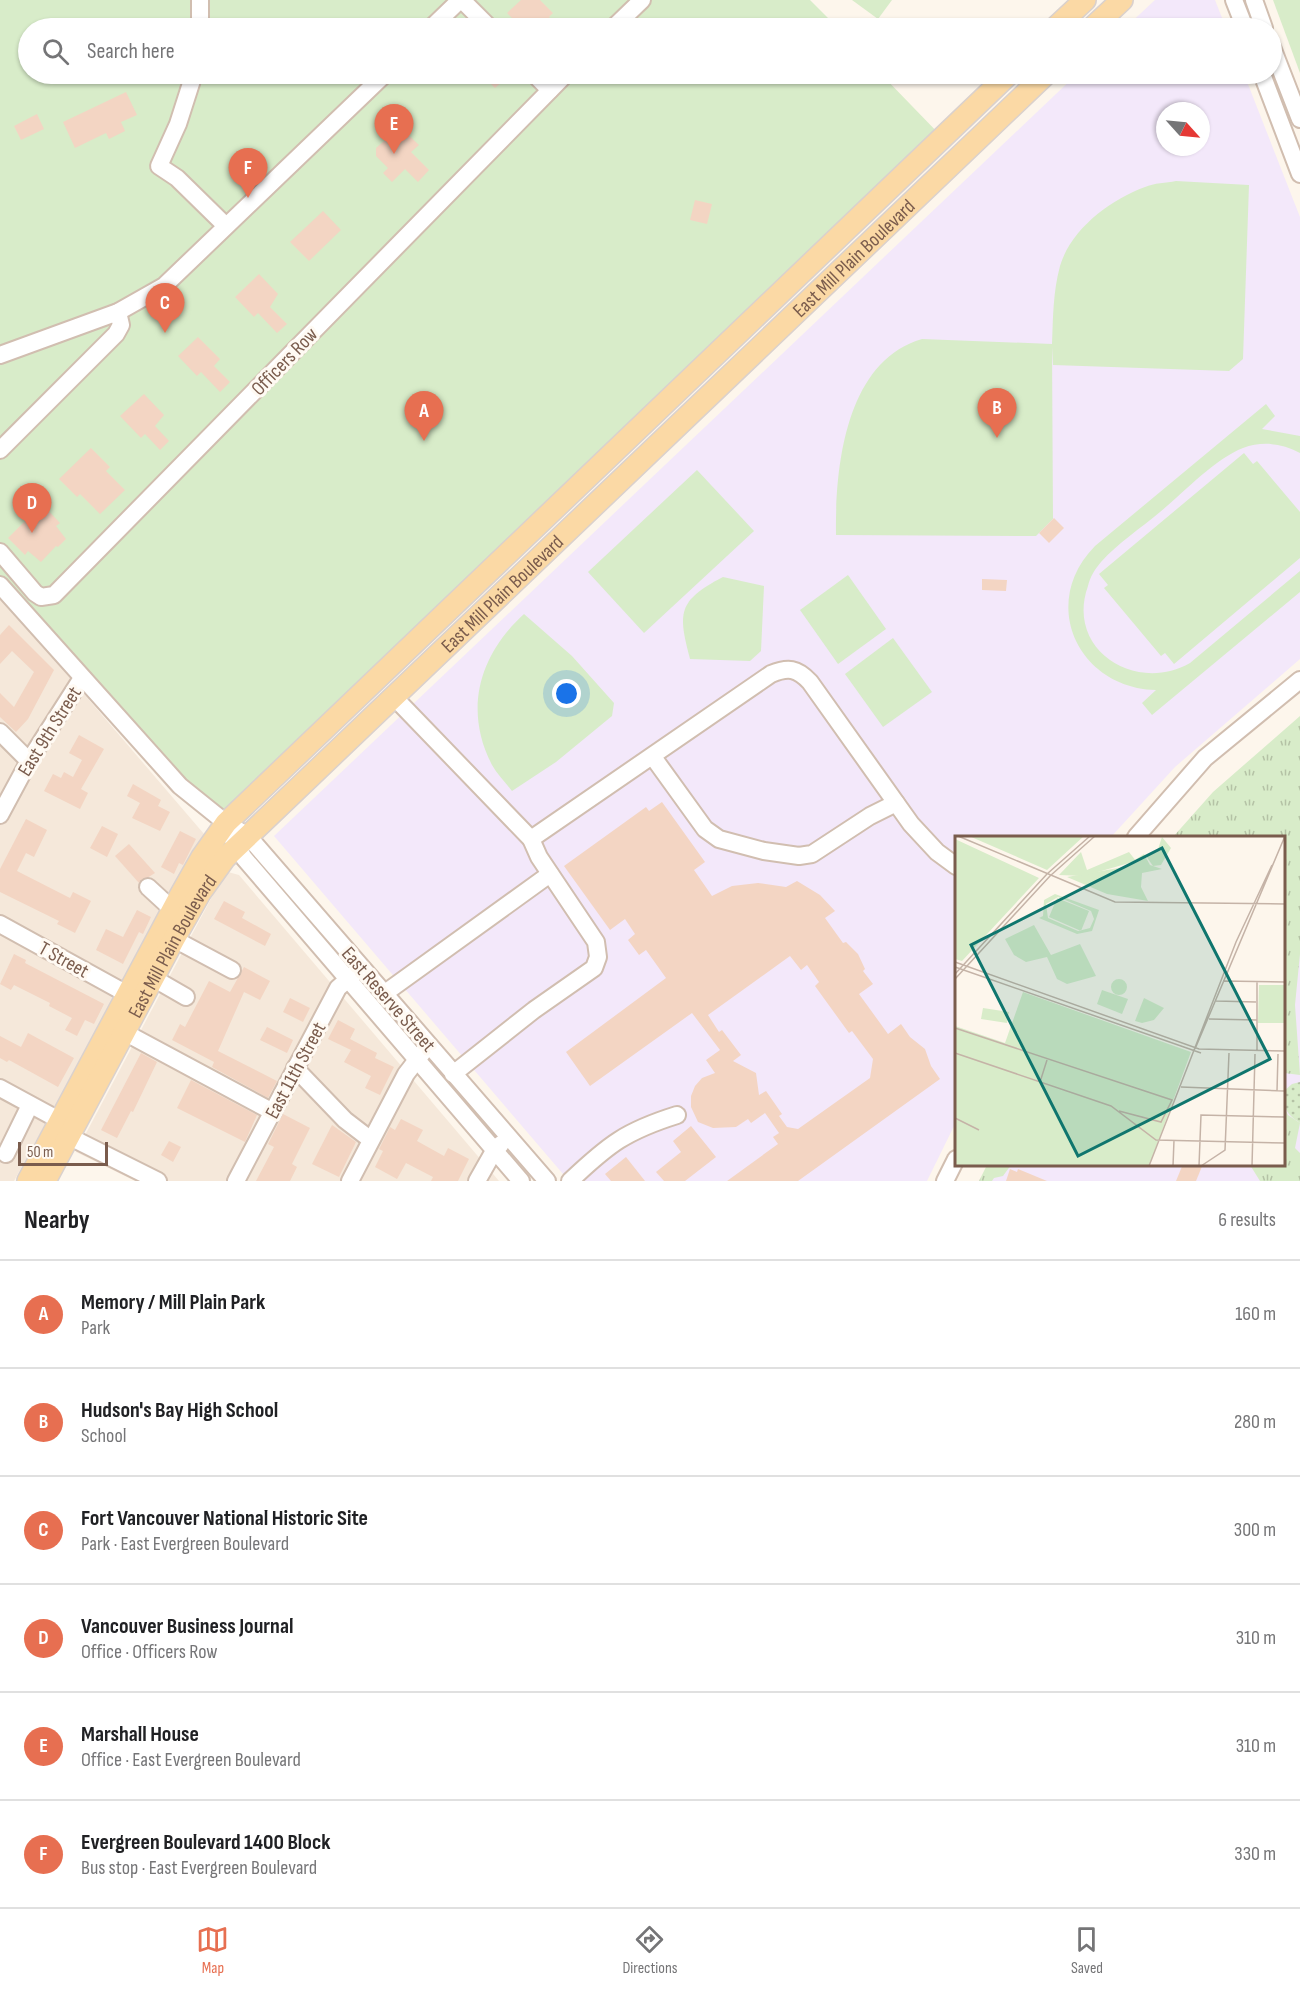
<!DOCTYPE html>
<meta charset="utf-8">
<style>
body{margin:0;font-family:"Sofia Sans Condensed",sans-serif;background:#f2f2f2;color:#202124}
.compass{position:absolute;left:1156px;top:102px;width:54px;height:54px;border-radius:50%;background:#fff;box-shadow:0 2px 4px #0004;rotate:117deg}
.scale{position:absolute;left:18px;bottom:15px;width:90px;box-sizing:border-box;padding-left:6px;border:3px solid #7a5c4d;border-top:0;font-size:16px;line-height:21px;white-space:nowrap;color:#7a5c4d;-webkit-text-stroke:4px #fffaf3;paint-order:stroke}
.you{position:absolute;left:567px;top:694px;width:21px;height:21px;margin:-15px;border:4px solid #fff;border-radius:50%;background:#1a73e8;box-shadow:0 0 0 9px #1a73e833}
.badge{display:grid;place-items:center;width:39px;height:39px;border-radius:50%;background:#e76f51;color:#fff;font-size:20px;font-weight:700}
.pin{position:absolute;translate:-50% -50px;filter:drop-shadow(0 2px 3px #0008)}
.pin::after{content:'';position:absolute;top:32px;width:21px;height:18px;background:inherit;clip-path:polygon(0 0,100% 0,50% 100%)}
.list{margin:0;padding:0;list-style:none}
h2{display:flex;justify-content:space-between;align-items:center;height:78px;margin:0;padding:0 24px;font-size:26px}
h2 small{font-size:20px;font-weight:400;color:#757577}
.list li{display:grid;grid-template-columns:39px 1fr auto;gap:18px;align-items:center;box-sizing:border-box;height:108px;padding:0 24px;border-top:2px solid #e0e0e0}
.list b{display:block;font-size:22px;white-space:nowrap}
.list p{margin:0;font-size:20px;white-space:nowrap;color:#757577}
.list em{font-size:20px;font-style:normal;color:#757577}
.icon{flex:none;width:33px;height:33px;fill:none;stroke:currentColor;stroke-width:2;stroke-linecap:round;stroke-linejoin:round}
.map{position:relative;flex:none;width:1300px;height:1181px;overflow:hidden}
.search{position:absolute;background:#fff;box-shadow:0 2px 4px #0004;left:18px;right:18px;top:18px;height:66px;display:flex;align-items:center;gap:15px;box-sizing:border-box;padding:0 21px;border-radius:33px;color:#757577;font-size:22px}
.sheet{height:726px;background:#fff}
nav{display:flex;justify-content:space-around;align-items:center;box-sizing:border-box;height:84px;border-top:2px solid #e0e0e0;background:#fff;font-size:16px;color:#757577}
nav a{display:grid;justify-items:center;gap:3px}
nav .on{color:#e76f51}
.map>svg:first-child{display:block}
</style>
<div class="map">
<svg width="1300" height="1181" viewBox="0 0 1300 1181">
<defs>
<pattern id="grass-tufts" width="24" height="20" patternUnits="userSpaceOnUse" patternTransform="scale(1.5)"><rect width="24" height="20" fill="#d8ecc9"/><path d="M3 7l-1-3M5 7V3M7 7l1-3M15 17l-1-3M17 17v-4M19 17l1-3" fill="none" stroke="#b4c2a5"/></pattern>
<pattern id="garden-dots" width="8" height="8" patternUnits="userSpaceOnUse" patternTransform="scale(1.5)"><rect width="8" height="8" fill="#d8ecc9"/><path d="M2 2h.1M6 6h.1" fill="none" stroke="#b4c2a5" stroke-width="1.8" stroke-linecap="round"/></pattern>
</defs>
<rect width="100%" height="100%" fill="#fdf6ec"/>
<g fill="#f5e8da">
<path d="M0,596L204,834L14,1181H0Z"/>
<path d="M228,872L239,875L499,1181H135L76,1152L222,878Z"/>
</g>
<g fill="#f3e8fa" fill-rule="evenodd">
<path d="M1155,0H1215L1226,28H1125Z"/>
<path d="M1077,74H1244L1300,217V659L1175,767L1111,837H956V1122L927,1181H569L274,836ZM1165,111H1201V147H1165Z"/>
<path d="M1300,717V1181H980L988,1165L1284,1164V837Z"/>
</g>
<g fill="url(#grass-tufts)">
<path d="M1300,716V954L1295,1005L1300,1075L1284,1073V837H1173L1213,792Z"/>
<path d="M1284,1107L1288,1115L1300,1123L1295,1148L1300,1153V1181H1260L1250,1165L1284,1164Z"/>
<path d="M987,1165V1164L1018,1165L1017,1167L1011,1165L1003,1176L994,1178L992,1181H979Z"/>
</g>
<g fill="#d8ecc9">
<path d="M0,0H810L838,28H28V74H881L942,137L229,812L210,810L0,585Z"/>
<path d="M852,0H892L878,19Z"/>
<path d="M1273,0H1300V73Z"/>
<path d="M1176,181L1249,185L1243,359L1229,371L1053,365L1052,347L1053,519L1036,536L836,535C835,469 845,361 922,339L1052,344C1053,317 1053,292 1060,266C1071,229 1110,200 1145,187C1154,183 1166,183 1176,181Z"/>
<path d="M1266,404L1275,416L1262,429L1300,436V453C1282,443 1262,441 1243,448C1216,458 1183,493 1160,512C1141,528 1118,543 1101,562C1095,569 1090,577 1088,586C1065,650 1136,694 1190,663L1300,571V592L1152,715L1142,703L1156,690C1079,688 1038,604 1095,546Z"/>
<path d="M1244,453L1253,464L1257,461L1300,512V558L1174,664L1165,653L1161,656L1104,588L1108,585L1099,574Z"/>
<path d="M697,470L754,531L644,633L588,572Z"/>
<path d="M848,575L886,629L838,664L800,610Z"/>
<path d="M723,577L764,586L761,651L750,661L690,659C678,613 677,601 723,577Z"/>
<path d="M524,614L572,656L614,703L612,716L556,762L512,791C505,782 497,774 492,765C463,709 480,654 524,614Z"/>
<path d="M893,638L932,692L883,727L845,674Z"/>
</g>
<path fill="url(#garden-dots)" d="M1300,1082V1123C1286,1114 1283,1108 1284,1091L1292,1084Z"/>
<g fill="#f3d5c3" fill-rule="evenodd">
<path d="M521,0H540L553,13L549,17L560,28H522L507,13Z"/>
<path d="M468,74H496L503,81L495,88L485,78L478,84Z"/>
<path d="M126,92L137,115L121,122L125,131L109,139L106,133L75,148L63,122Z"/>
<path d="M37,114L44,129L21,140L14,126Z"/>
<path d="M400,127L419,145L411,152L429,170L418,182L405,169L392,182L383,173L388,168L376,156V148Z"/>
<path d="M695,200L712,204L707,224L690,220Z"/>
<path d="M323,211L341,230L309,261L290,242Z"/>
<path d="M259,274L278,294L270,307L287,324L277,333L258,313L254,317L235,297Z"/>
<path d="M198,337L220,359L214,366L230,382L220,392L201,372L197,376L178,356Z"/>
<path d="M144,394L164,415L155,426L169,441L160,450L145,434L141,438L120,416Z"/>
<path d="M91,448L110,467L106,471L125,490L100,514L80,494L77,497L59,479Z"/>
<path d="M42,504L60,523L56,526L66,539L58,547L56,546L41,562L28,551L25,555L8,538Z"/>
<path d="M1054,518L1064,528L1049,543L1039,533Z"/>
<path d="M982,579L1007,580L1006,591L982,590Z"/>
<path d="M9,625L54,670L28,719L16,732L0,717V693L14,707L34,672L12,651L0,664V635Z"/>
<path d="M79,735L104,749L81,789L88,793L80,809L44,791L53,774L61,778L64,772L73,777L82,760L69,753Z"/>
<path d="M133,784L161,800L158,806L170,812L160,831L132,818L140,803L127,796Z"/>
<path d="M662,802L705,862L694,870L712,896L732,886L758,883L786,887L797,881L820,895L835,911L825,918L843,943L846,942L858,954L865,969L863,971L873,984L859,994L888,1034L901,1024L910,1037L925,1049L931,1066L940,1079L798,1181H727L778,1144L773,1137L779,1133L765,1113L751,1123L748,1119L736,1127L713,1128L698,1122L691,1107V1096L695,1086L702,1078L715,1073L706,1060L720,1050L692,1013L590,1086L566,1052L666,978L646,950L639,955L628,940L635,934L625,919L610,930L564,866L646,807L649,811ZM790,956L801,970L807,965L819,982L815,986L849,1033L852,1031L873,1059L870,1078L798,1129L787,1127L779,1116L782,1114L766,1091L759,1095L756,1073L733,1061L741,1055L722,1030L719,1032L708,1015Z"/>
<path d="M26,819L47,830L34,857L26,853L17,871L70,898L73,892L91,901L75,933L57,924L59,921L0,892V869Z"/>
<path d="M102,826L118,834L107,857L90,848Z"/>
<path d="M180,831L196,839L183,865L179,863L174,874L161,867Z"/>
<path d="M129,844L155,873L139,883L115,856Z"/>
<path d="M224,901L245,912L242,918L271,934L265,946L214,919Z"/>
<path d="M137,910L151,917L143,934L139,932L123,964L96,950L106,929L123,937Z"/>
<path d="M14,954L26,960L25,963L104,1004L94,1024L85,1020L77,1036L65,1030L72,1018L49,1006L50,1003L14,985L11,990L0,984Z"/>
<path d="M244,967L270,981L260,1000L244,992L218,1051L277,1081L268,1098L212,1067L214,1062L172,1040L180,1024L185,1027L209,981L230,992Z"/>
<path d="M290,998L310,1008L303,1022L283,1012Z"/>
<path d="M338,1020L355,1029L350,1039L377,1053L375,1058L394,1067L380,1095L365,1088L371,1076L344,1062L351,1050L328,1039Z"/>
<path d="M267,1027L293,1040L287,1053L260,1040Z"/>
<path d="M28,1033L74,1058L58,1087L9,1060L7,1062L0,1058V1036L21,1047Z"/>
<path d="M141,1053L157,1062L133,1112L131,1111L117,1138L101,1130Z"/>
<path d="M191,1080L257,1115L245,1142L177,1108Z"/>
<path d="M283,1114L310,1128L292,1164L297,1167L290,1181H256L274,1147L268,1144Z"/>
<path d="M401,1119L423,1130L417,1141L444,1156L448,1148L469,1159L458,1181H431L433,1177L406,1163L397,1179L375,1167L383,1151L379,1149L390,1127L395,1130Z"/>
<path d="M332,1125L356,1142L339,1177L312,1164Z"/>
<path d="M691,1126L716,1157L685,1181H664L656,1172L681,1152L673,1141Z"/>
<path d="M169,1141L181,1147L173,1162L161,1155Z"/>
<path d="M626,1157L645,1181H611L605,1174Z"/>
<path d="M1183,1164H1203L1196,1181H1176Z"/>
<path d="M1010,1169L1017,1172L1018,1169L1047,1181H1006Z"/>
</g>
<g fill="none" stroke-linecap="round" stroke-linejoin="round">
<defs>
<g id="minor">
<path d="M200,0V28"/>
<path d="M462,0L490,28"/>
<path d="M1234,0L1245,28"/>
<path d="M1254,0L1264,28"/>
<path d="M431,28L460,0"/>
<path d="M613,28L642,0"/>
<path d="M1272,47L1300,119"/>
<path d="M194,74L178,124L159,166L177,178L226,226"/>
<path d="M534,74L550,90"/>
<path d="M1262,74L1300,174"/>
<path d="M0,355L118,312L164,286L385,74"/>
<path d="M0,450L116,334L121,325L118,312"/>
<path d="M0,552L35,593L41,597L54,595L566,74"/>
<path d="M0,585L180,786L226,823L248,836L547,1181"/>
<path d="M394,697L531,839L539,857L596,942L598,957L594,968L534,1010L453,1074"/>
<path d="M0,732L29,761"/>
<path d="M653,757L705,829L719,839L764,851L799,856L812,854L870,816L896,803"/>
<path d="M0,815L29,761L82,678"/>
<path d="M1136,837L1205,758L1300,680"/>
<path d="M232,838L244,858L521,1181"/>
<path d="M531,839L771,674C788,667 797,668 810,682L911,824L937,852L956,866"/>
<path d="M148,887L173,910"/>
<path d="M0,924L127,994"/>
<path d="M174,939L232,970"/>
<path d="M153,978L186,997"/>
<path d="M385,993L550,874"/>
<path d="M124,1032L273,1112"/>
<path d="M295,1068L345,1120L371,1140"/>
<path d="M0,1088L59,1120"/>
<path d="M68,1136L158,1181"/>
<path d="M6,1154L30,1105"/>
<path d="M236,1181L338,988L355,973"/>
<path d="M350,1181L406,1074L423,1052"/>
<path d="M477,1181L494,1151L501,1144"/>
<path d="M570,1181C609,1144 626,1131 677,1115"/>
<path d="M945,1181L956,1159"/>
</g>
<g id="major">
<path d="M1055,28L1085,0"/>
<path d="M1092,28L1122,0"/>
<path d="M28,1181L180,896L202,857L226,823L1009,74"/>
<path id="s1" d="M45,1181L174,939L200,893L225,858L1046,74"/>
</g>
</defs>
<use href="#minor" stroke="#d1beb0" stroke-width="20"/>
<use href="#major" stroke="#dad1cd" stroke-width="24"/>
<use href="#minor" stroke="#fff" stroke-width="16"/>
<use href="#major" stroke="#fbd9a5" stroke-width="21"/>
</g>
<g text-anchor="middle" stroke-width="6" stroke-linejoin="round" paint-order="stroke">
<g font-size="20" fill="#7a5c4d" stroke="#fffaf3">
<text dy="7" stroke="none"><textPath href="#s1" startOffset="1239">East Mill Plain Boulevard</textPath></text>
<text transform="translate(284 361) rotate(-46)" y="7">Officers Row</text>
<text dy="7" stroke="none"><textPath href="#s1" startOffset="753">East Mill Plain Boulevard</textPath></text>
<text transform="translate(49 731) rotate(-58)" y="7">East 9th Street</text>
<text dy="7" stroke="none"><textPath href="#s1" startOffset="267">East Mill Plain Boulevard</textPath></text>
<text transform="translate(64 959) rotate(29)" y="7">T Street</text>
<text transform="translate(389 999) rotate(49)" y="7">East Reserve Street</text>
<text transform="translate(295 1070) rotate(-62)" y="7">East 11th Street</text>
</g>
</g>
<g transform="translate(955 836)">
<rect width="330" height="330" fill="#fdf6ec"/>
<path d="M14,0H129L92,34ZM207,1L216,12L206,29L198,30L191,20L202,16ZM189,18L195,29L207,33L187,37L186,51L193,65L152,58L112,41L169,31Z" fill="#d8ecc9"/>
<path d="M126,16L132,34L174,16L181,25L129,40L104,39Z" fill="#d8ecc9"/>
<path d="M0,3L84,42L7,125L0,123ZM100,58L144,74L137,95L122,98L84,82L88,80L89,64ZM103,61L136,75L139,83L135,92L123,95L93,82L91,68ZM102,62L134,75L126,95L94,81ZM79,89L96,119L125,108L141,140L112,148L102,143L92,121L71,126L59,119L50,103ZM156 151a8 8 0 1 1 16 0a8 8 0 1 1-16 0ZM304,149H330V187H303ZM147,154L173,163L167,178L142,168ZM68,156L236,216L194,330H0V190L50,207ZM189,162L209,172L199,184L187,187L180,185ZM28,172L54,176L52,187L26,183Z" fill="#d8ecc9" fill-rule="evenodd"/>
<path d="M45,27L73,39L68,49L42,43L40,40Z" fill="#d8ecc9"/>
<path fill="none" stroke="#c5b3a7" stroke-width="1.5" d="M3,0L160,66L330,68M0,126L244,213L330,215M0,131L246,217M0,138L92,38L135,0M0,143L95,40L140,0M268,145L330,146M261,165L301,166M254,183L302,184M0,192L217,264L206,286L164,275M240,213L330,0M302,214V146M0,217L156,270L201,304L330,307M85,246L92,224M226,251L330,255M322,255L323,218M0,282L24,294M194,330L281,106L317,29M218,330L219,304M244,330L246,279L330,281M246,330L270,314L274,217M297,330L300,218"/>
<path fill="#0f766e" fill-opacity="0.15" stroke="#0f766e" stroke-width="3" d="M207,12L315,223L123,320L16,109Z"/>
<rect width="330" height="330" fill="none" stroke="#7a5c4d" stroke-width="3"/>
</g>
</svg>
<svg class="compass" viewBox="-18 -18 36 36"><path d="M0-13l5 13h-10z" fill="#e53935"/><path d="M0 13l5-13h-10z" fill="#757577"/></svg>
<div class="scale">50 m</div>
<div class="you"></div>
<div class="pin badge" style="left:424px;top:441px">A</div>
<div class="pin badge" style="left:997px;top:438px">B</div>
<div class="pin badge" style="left:165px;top:333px">C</div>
<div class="pin badge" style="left:32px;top:533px">D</div>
<div class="pin badge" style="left:394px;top:154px">E</div>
<div class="pin badge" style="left:248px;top:198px">F</div>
<div class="search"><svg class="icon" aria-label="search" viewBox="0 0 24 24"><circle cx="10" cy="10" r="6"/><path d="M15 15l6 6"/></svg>Search here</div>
</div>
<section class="sheet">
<h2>Nearby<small>6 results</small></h2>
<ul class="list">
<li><span class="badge">A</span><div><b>Memory / Mill Plain Park</b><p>Park</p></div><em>160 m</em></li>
<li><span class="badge">B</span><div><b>Hudson's Bay High School</b><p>School</p></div><em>280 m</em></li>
<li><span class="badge">C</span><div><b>Fort Vancouver National Historic Site</b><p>Park · East Evergreen Boulevard</p></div><em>300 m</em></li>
<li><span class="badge">D</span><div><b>Vancouver Business Journal</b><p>Office · Officers Row</p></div><em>310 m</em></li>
<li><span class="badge">E</span><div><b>Marshall House</b><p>Office · East Evergreen Boulevard</p></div><em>310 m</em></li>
<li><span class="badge">F</span><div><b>Evergreen Boulevard 1400 Block</b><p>Bus stop · East Evergreen Boulevard</p></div><em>330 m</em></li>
</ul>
</section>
<nav>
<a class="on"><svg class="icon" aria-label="map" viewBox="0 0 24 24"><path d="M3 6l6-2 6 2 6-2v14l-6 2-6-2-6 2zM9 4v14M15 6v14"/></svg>Map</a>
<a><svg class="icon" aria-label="directions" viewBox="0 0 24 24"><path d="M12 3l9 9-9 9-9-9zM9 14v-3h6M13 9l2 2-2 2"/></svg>Directions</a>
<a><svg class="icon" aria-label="saved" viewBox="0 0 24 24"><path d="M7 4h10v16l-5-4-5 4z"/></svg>Saved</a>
</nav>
